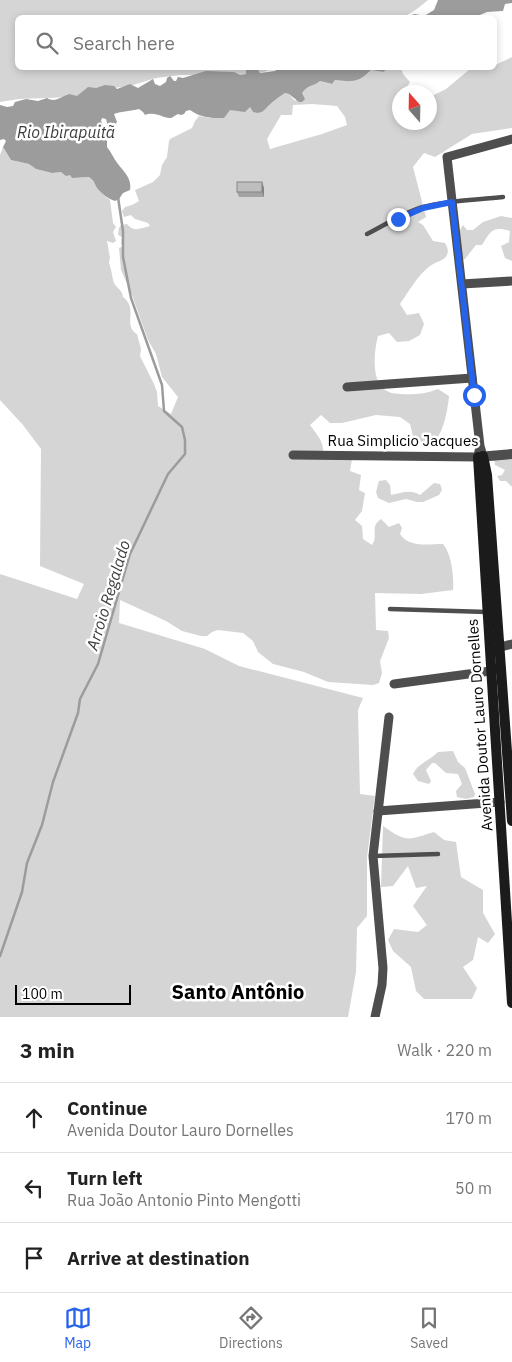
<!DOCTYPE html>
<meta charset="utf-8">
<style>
body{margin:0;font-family:"IBM Plex Sans",sans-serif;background:#f6f6f6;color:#222}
.compass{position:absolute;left:392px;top:85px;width:45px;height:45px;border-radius:50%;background:#fff;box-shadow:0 2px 8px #0003;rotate:340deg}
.scale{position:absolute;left:15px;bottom:12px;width:116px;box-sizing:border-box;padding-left:5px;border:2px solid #000;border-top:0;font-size:14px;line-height:18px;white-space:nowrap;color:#000;-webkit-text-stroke:4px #fff;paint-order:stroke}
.stop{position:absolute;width:15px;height:15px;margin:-11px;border:4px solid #2563eb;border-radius:50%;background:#fff}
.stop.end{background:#2563eb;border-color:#fff;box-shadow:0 1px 5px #0008}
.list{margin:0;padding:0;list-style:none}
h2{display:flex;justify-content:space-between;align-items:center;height:65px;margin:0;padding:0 20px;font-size:21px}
h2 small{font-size:16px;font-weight:400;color:#767676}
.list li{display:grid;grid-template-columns:32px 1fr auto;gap:15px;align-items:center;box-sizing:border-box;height:70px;padding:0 20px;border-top:1px solid #e0e0e0}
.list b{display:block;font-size:19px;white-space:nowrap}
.list p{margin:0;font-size:16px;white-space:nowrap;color:#767676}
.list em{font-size:16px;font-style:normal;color:#767676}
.icon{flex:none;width:28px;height:28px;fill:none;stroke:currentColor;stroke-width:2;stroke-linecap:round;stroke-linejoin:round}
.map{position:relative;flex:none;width:512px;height:1017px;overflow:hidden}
.search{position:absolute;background:#fff;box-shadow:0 2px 8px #0003;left:15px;right:15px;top:15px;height:55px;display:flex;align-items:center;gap:12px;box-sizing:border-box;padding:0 18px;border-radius:8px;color:#767676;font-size:19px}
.sheet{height:275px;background:#fff}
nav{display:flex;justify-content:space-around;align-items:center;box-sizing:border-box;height:70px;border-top:1px solid #e0e0e0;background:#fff;font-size:14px;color:#767676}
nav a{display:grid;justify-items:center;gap:2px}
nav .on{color:#2563eb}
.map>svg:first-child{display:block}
</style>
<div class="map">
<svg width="512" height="1017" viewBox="0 0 512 1017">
<rect width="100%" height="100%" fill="#fff"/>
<g fill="#d5d5d5" fill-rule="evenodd">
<path d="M0,0H428L417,9L402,18H18V68H274L264,72L240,75H180L156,78L133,85L97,91L74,97L19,99L0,102Z"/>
<path d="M512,57V128L472,134L435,157L424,153L413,167L426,217L418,222L423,225L433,241L445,243C447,247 449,250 447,255C444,261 435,262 430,266C417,276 409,291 400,304L407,315L419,313L424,324L420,335L409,341L397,342L389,333L378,336C374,351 370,385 389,392C392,394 397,393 400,394C414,395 425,394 438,389L449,396C448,407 444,434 434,441C431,443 425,443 422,444L413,436L410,424L400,417L376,415L342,423H330L321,415L310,425C316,434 324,441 323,452L352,459L350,471L361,475L359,490L365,493L362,511L355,520L362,526L363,539L372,545C379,535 369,527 381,519L389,527L399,523L402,528L400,534C409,548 429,544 443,544C452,555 454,577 453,590L421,594L375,593L376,630L388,631L389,638L380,661L382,673L379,683L373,685L328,682L304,672L273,664L258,652L253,641L243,633L218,630L212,632L207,636H201L182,631L166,621L120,600L119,623L205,649L239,666L363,698L358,710L360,794L375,796L367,857V916L357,928L356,972L348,1017H0V574L77,599L84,584L40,566L41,449L23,425L0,400V155L3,147L11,160L29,164L36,169L52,173L61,172L70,174L72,178L89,177C95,181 94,183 97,188C100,192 106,197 110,200L113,223L116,227L113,232L116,241L113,243L107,241L110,258L109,263C112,270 112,278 114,283C117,289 122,289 123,297C139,309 122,325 137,334L141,349L140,356L154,384L157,392L158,406L171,414L178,397L162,377L156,354L148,340L132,295L121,270L119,248L124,246L121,244L122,237L118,235L119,228L121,225L127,224C134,233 141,228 150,226L148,223L135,219L131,215L124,217L122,211L125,207L132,205L139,201L135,190L153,182L160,175L162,165L167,157L169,141L170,139L192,128L195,121L199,116L210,118L230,110L250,106L253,112C264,116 266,106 274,101C277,98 281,96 285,93L289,94L295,101C300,96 303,90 308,87C312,83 316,85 320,81L331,84L335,80C352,82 358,83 371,70L383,72L389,68H401L403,74L410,82L404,92H400V122H430V97L446,89L470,69L494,68L495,65ZM312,104L337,106L345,117L347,125L322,134L270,149L267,139L281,115H292L293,105Z"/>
<path d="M501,216L512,218V261L505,258L501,246L509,242L510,231C492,226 491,231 482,245H476L465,259L459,260L460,230L463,225L467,230H473L483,222Z"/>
<path d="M512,458V487L506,481H500L497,476L502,475L505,470L495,465L494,459Z"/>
<path d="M386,480L390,485L391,495C401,493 411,489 420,495L434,483L440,484L442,490L439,495L423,502H417L406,499L389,503L378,498L376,492L379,481Z"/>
<path d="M453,751L458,762L465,768L475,794L474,797L466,799L457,797L456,791L462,784L458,774L446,773L435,763H432L426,770L431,781L429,784L418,781L413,774C418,763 431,760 438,752Z"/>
<path d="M383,826C407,843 408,840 434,832L444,840L456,842L461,877L483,890V913L495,934L488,943L478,937L473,960L463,967L477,988L472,999H424L416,991L411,967L393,951L388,940L394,929L418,932L427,925L413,906L427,886L416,888L408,866L393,886L381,887Z"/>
</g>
<g fill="#9c9c9c">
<path d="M438,0H512V3L505,4L503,11L487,12L475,17H405L415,14L424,16L434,10Z"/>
<path d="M253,68H257L260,73L275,71L278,68H389L383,72L371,70C358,83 352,82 335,80L332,84L320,81C313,87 310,83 302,93L305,99L302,102H299L289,94L285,93C281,96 277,98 274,101C266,106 264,116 253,112L250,107L245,112L230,110L224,118C209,118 202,118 190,110L186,111L184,114L181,115L178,114C177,114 172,118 171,118C163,119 157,111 145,115L143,112L139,109C131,111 122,111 114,114L117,122L113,127L108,126L106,119L102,118L101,121L105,128L103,126L102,127L99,137L104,138L107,141V147C111,152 114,159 118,164C125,173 132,179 130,190L123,193L119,199L115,201C108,199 102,194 97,188C94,183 95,181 89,177L72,178L70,175L66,176L61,172L52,173L36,169L29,164L11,160L3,147L6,141L4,139L0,140V105L7,107L13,106L15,102L26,99L38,101L47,98C55,103 61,97 69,94L77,96L88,87L96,88L105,85L114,86L117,89L130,84L138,88L153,79L155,84L160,86L166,82L167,78L170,76L174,81H176L178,77L183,78L206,71L234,72L240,75L246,74V70Z"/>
</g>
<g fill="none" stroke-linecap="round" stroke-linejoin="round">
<path stroke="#9c9c9c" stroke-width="2.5" d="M0,956L22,892L27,863L42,825L53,782L78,713L80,699L98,664L130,554L168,474L185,454V440L182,427L164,411L162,385L131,298L123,257V231L118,197"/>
<g stroke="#4e4e4e" stroke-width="4.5">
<path d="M367,234C385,225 405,212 423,207C449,200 477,200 503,197"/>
<path d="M390,609L487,612"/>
<path d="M373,856L438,854"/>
</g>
<g stroke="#4e4e4e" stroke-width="9">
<path d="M462,284L512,281"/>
<path d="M347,387L472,378"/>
<path d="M293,455L478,457L479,451"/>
<path d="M483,456L480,446L447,157L512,139"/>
<path d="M493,649L512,644"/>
<path d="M394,684L498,670"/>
<path d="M378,811L500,802"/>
<path d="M375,1017L382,985L383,968L373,856L389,717"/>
</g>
<path stroke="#4e4e4e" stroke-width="10" d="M478,457L512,454"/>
<g stroke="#1b1b1b" stroke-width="10">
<path d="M483,456L487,475L512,821"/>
<path d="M478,457L512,1003"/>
</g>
</g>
<path fill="#a3a3a3" d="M262,182L264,188V197H239L237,192Z"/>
<path fill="#858585" d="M262,182L264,188V197L262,192Z"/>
<rect fill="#bebebe" stroke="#858585" x="237" y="182" width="25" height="10"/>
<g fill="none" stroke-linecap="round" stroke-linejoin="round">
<path stroke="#2563eb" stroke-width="6" d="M398,219L423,208L452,202L474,395"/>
</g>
<g text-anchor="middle" stroke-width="5" stroke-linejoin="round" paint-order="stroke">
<g font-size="15" fill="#000" stroke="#fff">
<text x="403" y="446">Rua Simplicio Jacques</text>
<text transform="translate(480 725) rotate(-94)" y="5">Avenida Doutor Lauro Dornelles</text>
</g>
<g font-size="16" font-style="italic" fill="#3d3d3d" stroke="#fff">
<text x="66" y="138">Rio Ibirapuitã</text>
<text transform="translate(108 595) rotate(-73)" y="6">Arroio Regalado</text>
</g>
<g font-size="20" font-weight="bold" fill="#000" stroke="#fff">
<text x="238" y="999">Santo Antônio</text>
</g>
</g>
</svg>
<svg class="compass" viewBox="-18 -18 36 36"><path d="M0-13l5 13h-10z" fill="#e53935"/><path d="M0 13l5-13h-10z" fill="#767676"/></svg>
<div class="scale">100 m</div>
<div class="stop" style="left:474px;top:395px"></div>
<div class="stop end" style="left:398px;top:219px"></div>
<div class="search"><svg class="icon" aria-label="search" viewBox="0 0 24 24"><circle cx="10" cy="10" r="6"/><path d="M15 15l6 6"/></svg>Search here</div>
</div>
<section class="sheet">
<h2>3 min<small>Walk · 220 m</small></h2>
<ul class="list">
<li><svg class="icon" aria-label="ahead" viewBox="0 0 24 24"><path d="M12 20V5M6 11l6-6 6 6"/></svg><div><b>Continue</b><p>Avenida Doutor Lauro Dornelles</p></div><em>170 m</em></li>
<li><svg class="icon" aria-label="left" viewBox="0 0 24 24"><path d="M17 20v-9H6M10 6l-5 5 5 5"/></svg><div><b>Turn left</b><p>Rua João Antonio Pinto Mengotti</p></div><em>50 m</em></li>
<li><svg class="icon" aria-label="arrive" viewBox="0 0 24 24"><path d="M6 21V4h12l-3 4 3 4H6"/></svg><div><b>Arrive at destination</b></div></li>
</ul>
</section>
<nav>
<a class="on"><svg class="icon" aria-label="map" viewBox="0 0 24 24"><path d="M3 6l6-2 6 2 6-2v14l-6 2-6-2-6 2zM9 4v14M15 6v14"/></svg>Map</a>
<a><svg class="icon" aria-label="directions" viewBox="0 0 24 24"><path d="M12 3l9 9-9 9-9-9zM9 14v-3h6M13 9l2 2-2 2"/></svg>Directions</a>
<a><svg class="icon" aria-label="saved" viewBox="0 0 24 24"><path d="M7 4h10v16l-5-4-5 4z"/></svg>Saved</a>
</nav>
